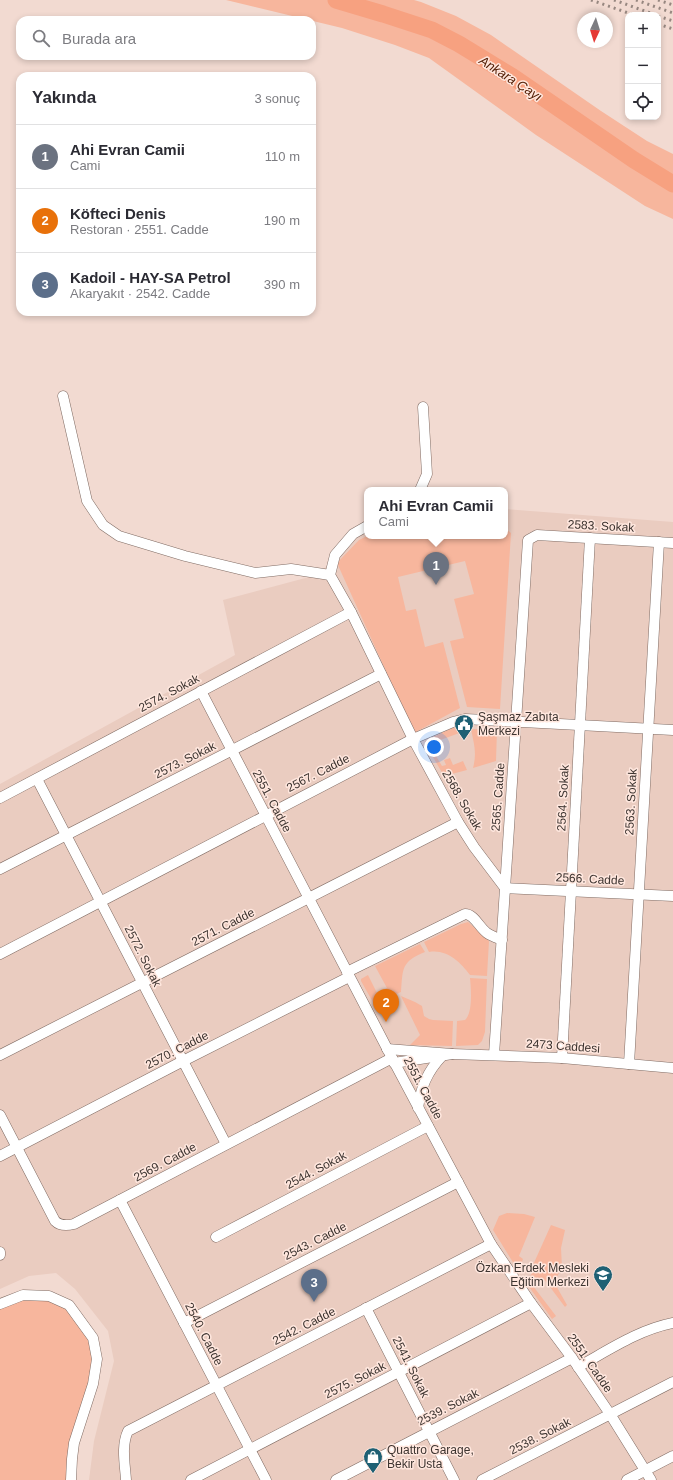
<!DOCTYPE html>
<html lang="tr">
<meta charset="utf-8">
<style>
body{margin:0;font-family:Helvetica,sans-serif;background:#f2f2f3;color:#2b2b33}
.controls{position:absolute;right:12px;top:12px;display:grid;overflow:hidden;border-radius:8px;box-shadow:0 2px 6px #0003}
.controls button{width:36px;height:36px;display:grid;place-items:center;padding:0;border:0;border-bottom:1px solid #e1e1e2;background:#fff;color:#2b2b33;font:20px sans-serif}
.compass{position:absolute;left:577px;top:12px;width:36px;height:36px;border-radius:50%;background:#fff;box-shadow:0 2px 6px #0003;rotate:184deg}
.you{position:absolute;left:434px;top:747px;width:14px;height:14px;margin:-10px;border:3px solid #fff;border-radius:50%;background:#1a73e8;box-shadow:0 0 0 6px #1a73e833}
.badge{display:grid;place-items:center;width:26px;height:26px;border-radius:50%;background:#db2777;color:#fff;font-size:13px;font-weight:700}
.pin{position:absolute;translate:-50% -33px;filter:drop-shadow(0 1px 2px #0008)}
.pin::after{content:'';position:absolute;top:21px;width:14px;height:12px;background:inherit;clip-path:polygon(0 0,100% 0,50% 100%)}
.popup{position:absolute;left:364px;top:487px;width:144px;height:52px;box-sizing:border-box;display:grid;place-content:center;border-radius:8px;background:#fff;filter:drop-shadow(0 1px 3px #0005);font-size:13px;white-space:nowrap;color:#7c7c81}
.popup b{font-size:15px;color:#2b2b33}
.popup::after{content:'';position:absolute;left:50%;top:100%;margin-left:-8px;border:8px solid transparent;border-top-color:#fff}
.list{margin:0;padding:0;list-style:none}
h2{display:flex;justify-content:space-between;align-items:center;height:52px;margin:0;padding:0 16px;font-size:17px}
h2 small{font-size:13px;font-weight:400;color:#7c7c81}
.list li{display:grid;grid-template-columns:26px 1fr auto;gap:12px;align-items:center;box-sizing:border-box;height:64px;padding:0 16px;border-top:1px solid #e1e1e2}
.list b{display:block;font-size:15px;white-space:nowrap}
.list p{margin:0;font-size:13px;white-space:nowrap;color:#7c7c81}
.list em{font-size:13px;font-style:normal;color:#7c7c81}
.icon{flex:none;width:22px;height:22px;fill:none;stroke:currentColor;stroke-width:2;stroke-linecap:round;stroke-linejoin:round}
.map{position:relative;flex:none;width:673px;height:1480px;overflow:hidden}
.search{position:absolute;background:#fff;box-shadow:0 2px 6px #0003;left:16px;top:16px;width:300px;height:44px;display:flex;align-items:center;gap:10px;box-sizing:border-box;padding:0 14px;border-radius:12px;color:#7c7c81;font-size:15px}
.panel{position:absolute;background:#fff;box-shadow:0 2px 6px #0003;left:16px;top:72px;width:300px;height:244px;border-radius:12px}
.map>svg:first-child{display:block}
</style>
<div class="map">
<svg width="673" height="1480" viewBox="0 0 673 1480">
<rect width="100%" height="100%" fill="#f2dad1"/>
<path fill="#eaccc0" d="M505,509L673,522V1480H89L94,1441L114,1361L108,1331L75,1289L56,1273L29,1276L0,1289V784L235,655L223,600L309,577L325,568L355,537L367,532V536H505Z"/>
<g fill="#f7b69d">
<path d="M226,0H414L421,2L456,16L491,35L601,111L647,141L673,154V219L645,206L536,135L429,58L395,45L342,28Z"/>
<path d="M505,528L511,533L500,709L467,707L450,641L464,638L454,599L474,594L465,561L398,577L406,611L416,609L425,647L443,642L460,708L414,733L337,563L359,540L367,536H505Z"/>
<path d="M452,728H461L462,732L427,745L425,741Z"/>
<path d="M471,729L497,730L496,761L473,768C477,753 474,744 471,729Z"/>
<path d="M433,751L442,766L446,765L444,760L450,758L453,765L463,761L467,770L444,776L430,752Z"/>
<path d="M468,922L489,941L487,976L470,975C460,962 447,949 429,952L424,942L461,924Z"/>
<path d="M420,944L425,952C401,962 403,968 401,992L374,1004L361,981V979L368,975L377,993L387,988L375,966Z"/>
<path d="M470,978L487,979L485,1032L482,1041L478,1045L456,1046L457,1021L465,1020C473,1013 471,988 470,978Z"/>
<path d="M401,996L415,1002L422,1006L424,1016L429,1019L433,1020L453,1021L452,1046L410,1045L420,1035Z"/>
<path d="M507,1213L524,1214L535,1217L519,1256L523,1259L521,1265L514,1264L493,1230L499,1216Z"/>
<path d="M551,1225L565,1230L561,1248L562,1268L554,1282L567,1305L565,1307L544,1279L533,1286L556,1316L552,1319L527,1284L534,1268L533,1265Z"/>
<path d="M23,1295L69,1305L93,1338L97,1359L80,1420L71,1480H0V1304Z"/>
</g>
<g fill="none" stroke-linecap="round" stroke-linejoin="round">
<path stroke="#f7a180" stroke-width="17" d="M336,0L383,14L432,30L459,44L513,77L634,160L673,184"/>
<defs>
<g id="minor">
<path d="M63,396L87,501L103,525L119,536L185,556L255,573L291,569L330,575"/>
<path d="M420,490L427,474L423,407"/>
<path d="M367,526L353,534L335,555L330,575L351,612L413,739L458,822L474,847L505,888L673,896"/>
<path d="M201,691L392,1058L491,1244L531,1303L572,1358L610,1414L651,1480"/>
<path d="M37,779L226,1144"/>
<path d="M0,798L351,612"/>
<path d="M0,869L381,674"/>
<path d="M0,954L413,739L453,722L465,719L673,730"/>
<path d="M347,972L465,914C474,914 479,927 487,933C491,936 497,938 502,940"/>
<path d="M387,1049L452,1054L394,1063"/>
<path d="M452,1054L562,1058L673,1068"/>
<path d="M0,1055L458,822"/>
<path d="M494,1055L528,540L537,535L673,543"/>
<path d="M562,1058L590,538"/>
<path d="M629,1064L659,542"/>
<path d="M418,1108C421,1087 427,1072 442,1056"/>
<path d="M0,1115L55,1221C60,1226 66,1226 74,1224L392,1058"/>
<path d="M0,1156L183,1061L349,977"/>
<path d="M120,1200L266,1480"/>
<path d="M216,1237L428,1126"/>
<path d="M0,1252V1255"/>
<path d="M0,1304L23,1295L49,1296L69,1305L93,1338L97,1359L93,1384L74,1443L72,1459L71,1480"/>
<path d="M366,1308L454,1480"/>
<path d="M184,1323L458,1182"/>
<path d="M578,1367C609,1350 638,1330 673,1323"/>
<path d="M126,1480C125,1464 121,1446 128,1431L491,1244"/>
<path d="M191,1480L531,1303"/>
<path d="M336,1480L572,1358"/>
<path d="M482,1480L673,1382"/>
<path d="M627,1480L673,1456"/>
</g>
</defs>
<use href="#minor" stroke="#806c64" stroke-width="11"/>
<use href="#minor" stroke="#fff" stroke-width="10"/>
<g stroke="#978780" stroke-width="3" stroke-dasharray="2 4" stroke-linecap="butt">
<path d="M591,0L634,15"/>
<path d="M614,0L656,15"/>
<path d="M636,0L673,13"/>
<path d="M658,0L673,5"/>
<path d="M658,16L673,21"/>
<path d="M658,24L673,29"/>
</g>
</g>
<defs>
<symbol id="civic-pin" viewBox="-11 -11 22 30"><path d="M0 17L-7.5 6A9.5 9.5 0 1 1 7.5 6Z" fill="#1e6074" stroke="#ffe7de"/><path d="M-.6-6.5H3V-4.5H.6V-3L4-1V1h2V6H-6V1h2V-1L-.6-3ZM-1.2 2.5V6h2.4V2.5Z" fill="#fff"/></symbol>
<symbol id="school-pin" viewBox="-11 -11 22 30"><path d="M0 17L-7.5 6A9.5 9.5 0 1 1 7.5 6Z" fill="#1e6074" stroke="#ffe7de"/><path d="M0-5L7-2L0 1L-7-2ZM-4 1L0 2.5L4 1V4Q0 6-4 4Z" fill="#fff"/></symbol>
<symbol id="shop-pin" viewBox="-11 -11 22 30"><path d="M0 17L-7.5 6A9.5 9.5 0 1 1 7.5 6Z" fill="#1e6074" stroke="#ffe7de"/><path d="M-5-2.5h2.3a2.7 3.5 0 0 1 5.4 0H5L5.5 6h-11ZM-1.5-2.5h3a1.5 2.3 0 0 0-3 0Z" fill="#fff"/></symbol>
</defs>
<g fill-rule="evenodd">
<use href="#civic-pin" x="453" y="713" width="22" height="30"/>
<use href="#school-pin" x="592" y="1264" width="22" height="30"/>
<use href="#shop-pin" x="362" y="1446" width="22" height="30"/>
</g>
<g text-anchor="middle" stroke-width="3" stroke-linejoin="round" paint-order="stroke">
<g font-size="12" fill="#3d3430" stroke="#ffe7de">
<text transform="translate(601 526) rotate(3)" y="4">2583. Sokak</text>
<text transform="translate(169 693) rotate(-28)" y="4">2574. Sokak</text>
<text transform="translate(185 760) rotate(-27)" y="4">2573. Sokak</text>
<text transform="translate(318 773) rotate(-27)" y="4">2567. Cadde</text>
<text transform="translate(498 797) rotate(-86)" y="4">2565. Cadde</text>
<text transform="translate(563 798) rotate(-87)" y="4">2564. Sokak</text>
<text transform="translate(462 800) rotate(60)" y="4">2568. Sokak</text>
<text transform="translate(272 801) rotate(62)" y="4">2551. Cadde</text>
<text transform="translate(631 802) rotate(-87)" y="4">2563. Sokak</text>
<text transform="translate(590 879) rotate(3)" y="4">2566. Cadde</text>
<text transform="translate(223 927) rotate(-27)" y="4">2571. Cadde</text>
<text transform="translate(143 956) rotate(63)" y="4">2572. Sokak</text>
<text transform="translate(563 1046) rotate(4)" y="4">2473 Caddesi</text>
<text transform="translate(177 1050) rotate(-27)" y="4">2570. Cadde</text>
<text transform="translate(423 1088) rotate(62)" y="4">2551. Cadde</text>
<text transform="translate(165 1162) rotate(-28)" y="4">2569. Cadde</text>
<text transform="translate(316 1170) rotate(-28)" y="4">2544. Sokak</text>
<text transform="translate(315 1241) rotate(-27)" y="4">2543. Cadde</text>
<text transform="translate(304 1326) rotate(-27)" y="4">2542. Cadde</text>
<text transform="translate(204 1334) rotate(63)" y="4">2540. Cadde</text>
<text transform="translate(590 1363) rotate(55)" y="4">2551. Cadde</text>
<text transform="translate(411 1367) rotate(63)" y="4">2541. Sokak</text>
<text transform="translate(355 1380) rotate(-27)" y="4">2575. Sokak</text>
<text transform="translate(448 1407) rotate(-27)" y="4">2539. Sokak</text>
<text transform="translate(540 1436) rotate(-27)" y="4">2538. Sokak</text>
</g>
<g font-size="12" fill="#3d3430" stroke="#ffe7de" text-anchor="start">
<text x="478" y="721">Şaşmaz Zabıta<tspan x="478" dy="14">Merkezi</tspan></text>
<text x="589" y="1272" text-anchor="end">Özkan Erdek Mesleki<tspan x="589" dy="14">Eğitim Merkezi</tspan></text>
<text x="387" y="1454">Quattro Garage,<tspan x="387" dy="14">Bekir Usta</tspan></text>
</g>
<g font-size="13" font-style="italic" fill="#552008" stroke="#ffe7de">
<text transform="translate(511 78) rotate(33)" y="5">Ankara Çayı</text>
</g>
</g>
</svg>
<div class="controls">
<button>+</button>
<button>−</button>
<button><svg class="icon" aria-label="locate" viewBox="0 0 24 24"><circle cx="12" cy="12" r="6"/><path d="M12 2v4M12 18v4M2 12h4M18 12h4"/></svg></button>
</div>
<svg class="compass" viewBox="-18 -18 36 36"><path d="M0-13l5 13h-10z" fill="#e53935"/><path d="M0 13l5-13h-10z" fill="#7c7c81"/></svg>
<div class="you"></div>
<div class="pin badge" style="left:436px;top:585px;background:#6b7280">1</div>
<div class="popup"><b>Ahi Evran Camii</b>Cami</div>
<div class="pin badge" style="left:386px;top:1022px;background:#e8710a">2</div>
<div class="pin badge" style="left:314px;top:1302px;background:#5c6f8a">3</div>
<div class="search"><svg class="icon" aria-label="search" viewBox="0 0 24 24"><circle cx="10" cy="10" r="6"/><path d="M15 15l6 6"/></svg>Burada ara</div>
<section class="panel">
<h2>Yakında<small>3 sonuç</small></h2>
<ul class="list">
<li><span class="badge" style="background:#6b7280">1</span><div><b>Ahi Evran Camii</b><p>Cami</p></div><em>110 m</em></li>
<li><span class="badge" style="background:#e8710a">2</span><div><b>Köfteci Denis</b><p>Restoran · 2551. Cadde</p></div><em>190 m</em></li>
<li><span class="badge" style="background:#5c6f8a">3</span><div><b>Kadoil - HAY-SA Petrol</b><p>Akaryakıt · 2542. Cadde</p></div><em>390 m</em></li>
</ul>
</section>
</div>
